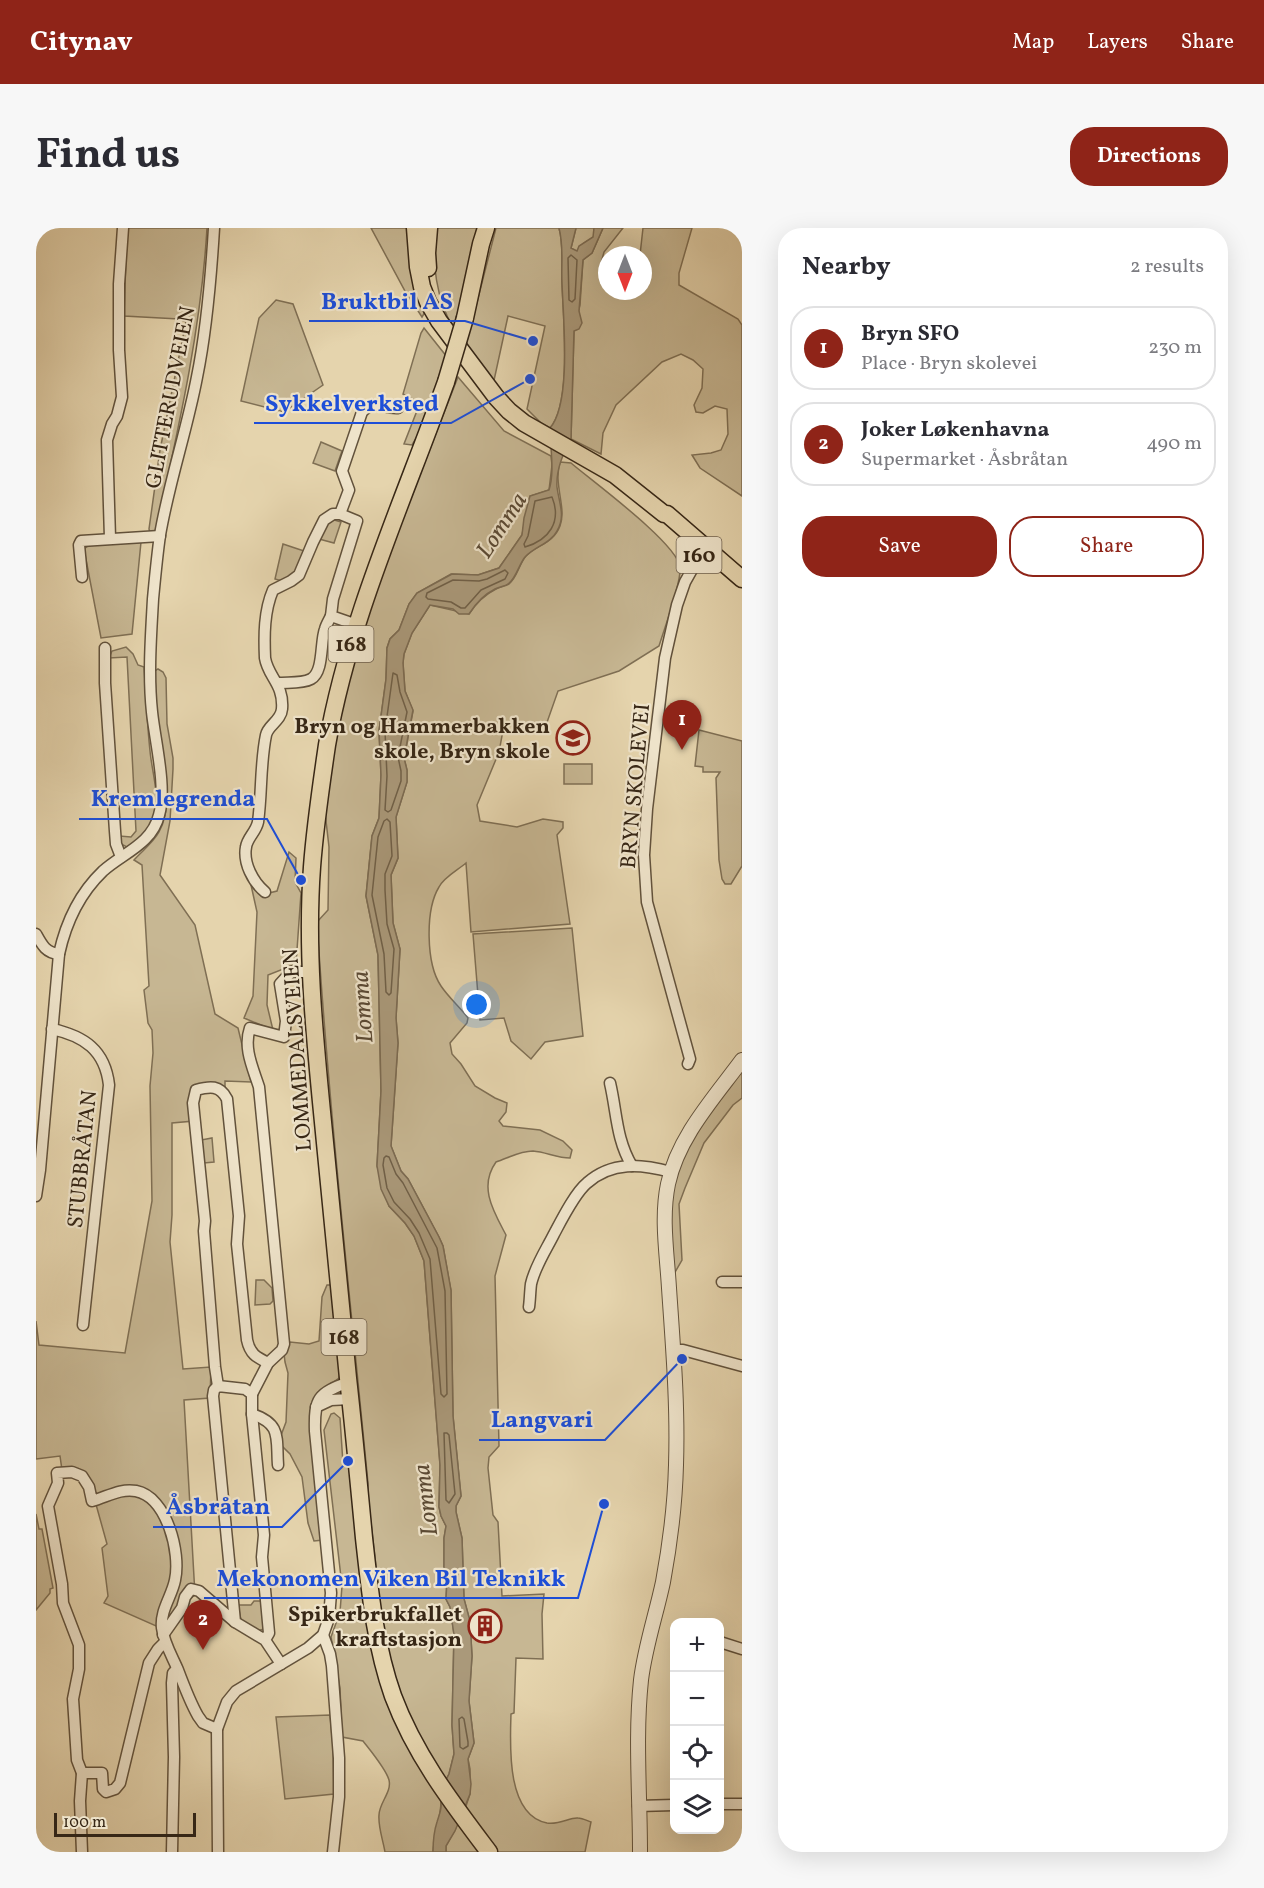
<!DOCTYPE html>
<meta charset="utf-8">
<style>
body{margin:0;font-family:Vollkorn,serif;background:#f7f7f7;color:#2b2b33}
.controls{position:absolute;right:18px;bottom:18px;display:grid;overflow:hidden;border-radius:12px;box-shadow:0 6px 24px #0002}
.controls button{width:54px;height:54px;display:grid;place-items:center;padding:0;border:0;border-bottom:2px solid #e1e1e2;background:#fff;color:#2b2b33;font:30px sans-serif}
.compass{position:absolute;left:562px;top:18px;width:54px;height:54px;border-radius:50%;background:#fff;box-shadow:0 6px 24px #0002;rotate:180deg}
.scale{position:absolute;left:18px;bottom:15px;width:142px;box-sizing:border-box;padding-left:6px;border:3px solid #372716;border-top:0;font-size:16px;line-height:21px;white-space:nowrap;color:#372716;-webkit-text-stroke:4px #eee3ca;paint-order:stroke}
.you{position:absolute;left:441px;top:777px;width:21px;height:21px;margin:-15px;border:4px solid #fff;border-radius:50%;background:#1a73e8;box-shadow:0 0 0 9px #1a73e833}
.badge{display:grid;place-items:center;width:39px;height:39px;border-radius:50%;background:#8f2418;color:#fff;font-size:20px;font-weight:700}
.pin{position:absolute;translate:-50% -50px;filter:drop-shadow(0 2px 3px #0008)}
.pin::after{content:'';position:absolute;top:32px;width:21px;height:18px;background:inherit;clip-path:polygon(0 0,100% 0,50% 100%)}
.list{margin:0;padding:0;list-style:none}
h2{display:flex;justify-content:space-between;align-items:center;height:78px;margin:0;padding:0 24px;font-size:26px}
h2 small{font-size:20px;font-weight:400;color:#7c7c81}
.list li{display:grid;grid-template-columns:39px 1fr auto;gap:18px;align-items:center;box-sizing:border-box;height:84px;margin:0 12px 12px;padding:0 12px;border:2px solid #e1e1e2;border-radius:24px}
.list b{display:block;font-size:22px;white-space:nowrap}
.list p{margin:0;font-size:20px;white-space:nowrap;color:#7c7c81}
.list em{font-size:20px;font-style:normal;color:#7c7c81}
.actions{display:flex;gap:12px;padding:18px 24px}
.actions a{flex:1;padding:14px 0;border:2px solid #8f2418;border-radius:24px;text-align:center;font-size:21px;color:#8f2418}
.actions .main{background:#8f2418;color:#fff}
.icon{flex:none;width:33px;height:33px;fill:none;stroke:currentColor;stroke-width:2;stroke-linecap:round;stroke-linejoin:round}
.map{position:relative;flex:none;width:706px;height:1624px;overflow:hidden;border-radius:24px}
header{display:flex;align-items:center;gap:36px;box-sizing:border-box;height:84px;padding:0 30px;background:#8f2418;color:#fff}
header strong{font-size:28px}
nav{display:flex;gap:33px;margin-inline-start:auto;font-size:21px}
.intro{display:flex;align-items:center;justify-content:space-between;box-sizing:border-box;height:144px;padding:0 36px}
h1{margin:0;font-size:42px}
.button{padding:15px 27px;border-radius:24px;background:#8f2418;color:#fff;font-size:21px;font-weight:700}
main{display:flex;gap:36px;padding:0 36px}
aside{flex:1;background:#fff;border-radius:24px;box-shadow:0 6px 24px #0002}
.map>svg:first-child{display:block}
</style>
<header>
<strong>Citynav</strong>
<nav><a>Map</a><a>Layers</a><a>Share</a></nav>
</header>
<div class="intro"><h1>Find us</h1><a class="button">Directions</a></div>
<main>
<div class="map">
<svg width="706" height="1624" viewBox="0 0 706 1624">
<rect width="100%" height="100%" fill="#e5d4ad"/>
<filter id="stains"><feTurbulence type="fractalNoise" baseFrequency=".00333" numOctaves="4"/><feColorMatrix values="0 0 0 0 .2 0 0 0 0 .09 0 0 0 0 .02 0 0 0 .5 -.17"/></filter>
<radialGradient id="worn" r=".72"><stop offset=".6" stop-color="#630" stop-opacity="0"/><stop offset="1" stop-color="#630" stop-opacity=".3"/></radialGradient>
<g fill="#c7b793" stroke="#7f6f54" stroke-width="1.5">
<path d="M91,0H171C165,103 142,202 120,302L114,305L113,301L124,222L150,94L143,91L88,88Z"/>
<path d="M335,0H373L389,84L386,89L369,63Z"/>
<path d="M398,0H441L418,101C399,70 397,35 398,0Z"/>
<path d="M460,0H523C528,18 525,37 526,55C527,88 536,176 514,200L505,195L491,181L509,98L472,88L457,157L429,121Z"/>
<path d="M540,0H558V9L548,15L541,24L535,20Z"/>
<path d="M567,0H587L568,24L564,39L571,44V63H584L595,68L597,63H607V27H604L607,0H656L643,45V57L702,91L706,97V268L664,240L656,227L675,225L685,222L692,206L691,181L679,178L667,185L660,184L658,177L666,160L667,141L657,132L645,126L626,134L580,177L567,205L565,226L535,211L538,103L544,77L547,32L556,25Z"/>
<path d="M240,72L257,76L287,157L248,184L205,173L223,90Z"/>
<path d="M388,100L411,129L385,202L376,217L368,216L384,175L367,166L385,105Z"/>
<path d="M422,149L468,203L515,228L516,237L513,262L494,268L486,307L463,340L442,347L415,346L381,365L373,376L363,402L354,411L351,420L350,451L343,503L345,547L343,590L336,608L330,668L342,727L345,863L341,938L353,978L369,995L378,1008L388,1033L404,1237L403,1279L405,1288L410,1298L408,1310V1345L411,1352L410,1371L414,1379L418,1406L416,1497L418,1526L413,1546L409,1554L372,1487L352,1426L344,1384L339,1329L332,1270V1255C314,1068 293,882 281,694L292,682L293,619L289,584L297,526L310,462L338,364Z"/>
<path d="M285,214L306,223L299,243L277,235Z"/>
<path d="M524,234L535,235C556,253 641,315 644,339C646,354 628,401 623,418L583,443L522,463L509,500L468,497L463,524L441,577L444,593L481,599L507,591L527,594V600L521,607L534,696L435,704L430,635C422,642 408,649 403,659C389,682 390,736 405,758C413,770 424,779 432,790L431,795L414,815L416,826L425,836L439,858L459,870L471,875L470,884L463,893L467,898L504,902L527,913L536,922L534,930C521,930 510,924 497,923C484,923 472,930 460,934C442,959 458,984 470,1007L459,1048L463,1218L453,1229L452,1240L457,1287L462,1294L466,1368L508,1366L506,1386L507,1431L480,1430L478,1485L475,1486C474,1517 470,1587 511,1595C524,1597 534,1589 542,1590C546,1590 552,1593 555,1594L549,1624H462L429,1581L434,1566V1541L432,1531L438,1515L433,1473L436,1428L434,1393L428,1371L426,1310L420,1284V1278L425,1268L417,1188L415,1063L407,1018L403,1009L372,951L365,943L355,918L362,815L360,790L364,721L357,695L355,647L362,630L360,589L371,554V542L368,530L377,483L369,463L367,435L368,426L376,405L394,377L433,386C440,375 448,367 460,361C464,359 469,358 473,356C481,350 483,336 490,328C502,316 517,316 524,298C531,279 517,257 524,234Z"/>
<path d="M295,291L305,294L298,315L283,311L291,294Z"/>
<path d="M105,314L96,406L65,410L48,321L56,315Z"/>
<path d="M247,316L268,323L260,346L246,353L239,351Z"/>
<path d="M90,419L97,426L102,437L108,439C110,467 111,495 114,523C116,545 124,566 118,588C114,602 103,612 91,619L85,616L84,608L95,609L100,603L91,429L73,430L76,423Z"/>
<path d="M122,441L127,444L130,450L131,496L137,530V541L134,593L124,647L159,697L179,786L202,800L215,854L189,853V860L159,857L158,893L136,895V987L134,1014L147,1141L175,1139L174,1170L148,1172L159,1367L120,1398L68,1375L72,1368L66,1320L71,1316L56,1262L45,1242H26L24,1228L0,1231V1093L3,1117L89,1125L116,973L114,858L117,825L116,802L112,795L108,762L113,758L106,637L98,632C106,623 117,615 123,604C139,575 126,535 122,504C120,485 120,466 119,448V443Z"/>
<path d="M663,502L706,513V638L695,656H689L686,651L683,632L680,550L684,544H667V539L659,538Z"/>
<rect x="528" y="536" width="28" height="20"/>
<path d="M253,624L260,630L259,654L265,665L260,736L232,747L231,777L237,802L208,790L217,768L221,684L215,657L229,666L241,663Z"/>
<path d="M536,700L547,808L509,814L495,831L475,813L468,790L444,792L437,706Z"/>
<path d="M706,841V870L697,877L668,915L649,960L643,976L646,1032L638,1046C636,1016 631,970 641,941C654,906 684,871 706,841Z"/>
<path d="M176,910L178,934L168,935L165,912Z"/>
<path d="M220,1052H228L236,1060L237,1073L234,1076L219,1077Z"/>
<path d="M291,1057H295L304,1145L303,1150C281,1165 274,1171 274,1199L287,1312L278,1313L272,1295L266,1249L254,1226L246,1218L244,1210L250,1194L252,1145L249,1134L248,1125L254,1114L273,1116L283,1113L286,1069Z"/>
<path d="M298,1185L304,1190L307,1236H312L316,1256L334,1411L405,1573C405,1590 398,1606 397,1624H349C347,1612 342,1599 343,1587C343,1575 356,1564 353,1552C350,1541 334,1522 327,1513L306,1509L304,1460L295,1409L304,1384L306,1358L288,1202L295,1186Z"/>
<path d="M0,1286L3,1301H6L17,1360L14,1361V1365L0,1382Z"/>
<path d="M218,1373H227L228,1401L221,1403L205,1392L202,1377H215Z"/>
<path d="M294,1487L297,1519L298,1566L249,1571L240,1489Z"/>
<path d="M423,1594L446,1624H410V1618Z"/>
</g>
<path fill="#aa997a" stroke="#7c6b52" stroke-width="1.5" d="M523,0H540L535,20L541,23L543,18L557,9L558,0H567L556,25L547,32L543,83L546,95L543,101L538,103L535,211C527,226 520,241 521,259C523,275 530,288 521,303C514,316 499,318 489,329C483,336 480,351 472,356C469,358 463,359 459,361C447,367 440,375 433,386H423L417,381L394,377L376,405L368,426L367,435L369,463L377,482L368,530L371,542V554L360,589L362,630L355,647L357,695L364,721L360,790L362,815L355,918L365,943L372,951L403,1009L407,1018L415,1062L417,1188L425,1268L420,1278V1284L426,1310L428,1371L434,1393L436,1428L433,1473L438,1515L432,1531L435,1556L434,1566L419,1603L410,1618V1624H397C397,1614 398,1603 401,1594C405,1581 407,1579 403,1565L413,1546L418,1526L416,1497L418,1407L414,1379L410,1371L411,1352L408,1345V1310L410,1298L405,1288L403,1279L404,1237L388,1033L378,1008L369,995L353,978L345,961L341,938L345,863L342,727L330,668L336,608L343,590L345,547L343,503L350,451L351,420L354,411L363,402L373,376L381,365L416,346L442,347L463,340L486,307L488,290L494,268L513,262C519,243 514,220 514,200C536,175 527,88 526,55C525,37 528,18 523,0Z"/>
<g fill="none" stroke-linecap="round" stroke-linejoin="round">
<g stroke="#706048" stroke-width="1.5">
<path d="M535,27L541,32L539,71L536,74L533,72L532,30Z"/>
<path d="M516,269C526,294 513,312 489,319L488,316L492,308L499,273Z"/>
<path d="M469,342L472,345L469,351L445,362L429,380H425L415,374L392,371L390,369L391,365L417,352L443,353L451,351Z"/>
<path d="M357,445L361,447L364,464L371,484L362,529L365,543V553L355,582L352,584L349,582L351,548L349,503Z"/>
<path d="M351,591L354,594L356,628L349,646V662L351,696L358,721L355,765L353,767L350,764L348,726L336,667L342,609L348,593Z"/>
<path d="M350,928L353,929L360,946L367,955L401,1020L409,1063L411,1166L408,1169L405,1166L394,1031L383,1005L374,991L358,974L351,960L347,937L348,930Z"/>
<path d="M408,1205H411L413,1207L419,1266L413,1275L410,1272Z"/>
<path d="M426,1489L428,1491L432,1514V1518L427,1521L424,1519L423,1491Z"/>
</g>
<defs>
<g id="minor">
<path d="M304,286L313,262L306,243L326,184C339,170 346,181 362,180"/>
<path d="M74,310L71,212L76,196L81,188L86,169L83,122V56L87,0"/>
<path d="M46,349L43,317L45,313L124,308"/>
<path d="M69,420V455L79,603L80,616L85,629"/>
<path d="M242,455C252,454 266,456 275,451C288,444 284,414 289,401C290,397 293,392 295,388"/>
<path d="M229,664C217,654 207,635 210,619C211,610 220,604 222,594C226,566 224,536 230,507C232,497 245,493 246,481C248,456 232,449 229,430C228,407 228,383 237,362L255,353L263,347L277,314L288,292L297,286H304L321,293L297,371L295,388L321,397"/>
<path d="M0,706C6,717 10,725 23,726"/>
<path d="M16,801C48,808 69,822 73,857L47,1097"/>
<path d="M652,836L654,831L611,674L608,627L611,581L629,430L641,377L649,354L658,338L671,322"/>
<path d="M574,855C581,885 580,911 596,938"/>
<path d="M0,968L4,942L23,726C30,694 43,666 67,643C87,625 116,616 123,587C131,560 119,513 116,484C112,446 115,408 117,371C119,350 121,328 124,307C133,254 151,202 161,149C171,100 175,50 178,0"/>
<path d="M686,1054H706"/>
<path d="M493,1079C494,1072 494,1064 495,1056C499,1038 510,1022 518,1006C526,991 539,965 551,955C576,933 605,936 635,944"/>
<path d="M637,1122H647L706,1138"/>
<path d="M182,1158L179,1139L168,1003L169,993L157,875L160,862C174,858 184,857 191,871L203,988L201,1016L211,1112C214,1126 220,1129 232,1135"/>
<path d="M216,1166L232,1135L246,1122L248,1116L223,859C217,840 207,820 214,800L248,809L250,793L244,756L255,744H275"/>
<path d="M280,1179L295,1172L314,1171"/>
<path d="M216,1186C246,1196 240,1210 242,1237"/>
<path d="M127,1407L146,1380L149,1369L155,1361L163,1363L199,1394"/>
<path d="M287,1407L294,1426L296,1438L303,1530V1569L297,1624"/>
<path d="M229,1412L199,1394L177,1168L178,1162L182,1158L209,1161L216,1166V1186L228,1307L226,1329L233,1405L229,1412L245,1436"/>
<path d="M684,1414L706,1421"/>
<path d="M46,1545H66L67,1561L70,1564L79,1561L84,1555L113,1435L122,1421L129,1414"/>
<path d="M684,1576H706"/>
<path d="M602,1578L638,1577"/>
<path d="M46,1624L44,1573L46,1545L41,1532L37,1471L43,1441V1417L27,1375L26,1356L12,1278L22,1255L21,1245L36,1244L46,1248L53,1259L56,1273C71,1269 84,1260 100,1263C131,1269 145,1325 139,1352C136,1368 124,1382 126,1400C128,1415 136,1428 142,1442C148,1458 154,1474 162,1488L167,1495L181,1501"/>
<path d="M136,1624L138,1529L136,1455L137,1445L141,1441"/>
<path d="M182,1624L181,1501L191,1474L200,1463L272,1420L287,1407L293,1390L295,1365L279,1203C278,1170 282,1165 313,1154"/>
</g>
<path id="tertiary" d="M604,1624C604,1567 599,1509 605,1452C609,1419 620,1387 627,1354C634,1316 639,1276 640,1237C642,1178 637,1119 633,1060C631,1026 625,990 632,956C642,909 678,870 706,832"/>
<g id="primary">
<path d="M379,0L382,39L386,59L392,74L403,93L460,169L473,183L488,195L579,247L628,286H631L706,351"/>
<path d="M392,40L391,25L393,0"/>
<path d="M429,90L445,16L450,0"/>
<path d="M410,154C367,274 313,391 291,517C285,558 279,598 276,639C270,721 278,802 286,884C294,973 304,1061 312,1150C318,1204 323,1257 328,1310C334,1364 339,1417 357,1468C379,1527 416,1575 453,1624"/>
</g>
</defs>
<use href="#minor" stroke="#62523c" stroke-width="13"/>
<use href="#tertiary" stroke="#62523c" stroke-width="16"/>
<use href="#primary" stroke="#372716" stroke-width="19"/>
<use href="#minor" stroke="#eee3ca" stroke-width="10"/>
<use href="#tertiary" stroke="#eee3ca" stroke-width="14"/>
<use href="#primary" stroke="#e5d4ad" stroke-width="16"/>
<defs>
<path id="primary-bridge" d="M410,154L429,90"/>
</defs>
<use href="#primary-bridge" stroke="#372716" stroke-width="19" stroke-linecap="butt"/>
<use href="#primary-bridge" stroke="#e5d4ad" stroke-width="16"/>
</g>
<defs>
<symbol id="school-ring" viewBox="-11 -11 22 22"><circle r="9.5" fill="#eee3ca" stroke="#8f2418" stroke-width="1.5"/><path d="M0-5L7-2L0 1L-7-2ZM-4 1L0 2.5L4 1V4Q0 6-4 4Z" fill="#8f2418"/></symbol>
<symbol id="building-ring" viewBox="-11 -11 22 22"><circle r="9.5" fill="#eee3ca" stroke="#8f2418" stroke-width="1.5"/><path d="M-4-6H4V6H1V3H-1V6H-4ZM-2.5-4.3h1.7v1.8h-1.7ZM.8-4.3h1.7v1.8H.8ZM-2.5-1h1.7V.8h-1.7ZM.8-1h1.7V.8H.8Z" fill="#8f2418"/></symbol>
</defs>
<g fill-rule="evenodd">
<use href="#school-ring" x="518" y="491" width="38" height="38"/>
<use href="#building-ring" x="430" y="1379" width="38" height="38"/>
</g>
<g text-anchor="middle" stroke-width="4.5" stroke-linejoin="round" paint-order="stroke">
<g fill="#eee3ca" stroke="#6e5f4c" stroke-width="1.5">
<rect x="640.5" y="309" width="45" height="36" rx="4.5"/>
<rect x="292.5" y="398" width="45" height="36" rx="4.5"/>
<rect x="285.5" y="1091" width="45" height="36" rx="4.5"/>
</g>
<g font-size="21" font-weight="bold" fill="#372716">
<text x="663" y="334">160</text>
<text x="315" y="423">168</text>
<text x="308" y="1116">168</text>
</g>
<g font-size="22" fill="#372716" stroke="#eee3ca">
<text transform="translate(133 169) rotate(-79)" y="8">GLITTERUDVEIEN</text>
<text transform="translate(598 558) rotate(-85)" y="8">BRYN SKOLEVEI</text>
<text transform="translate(260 822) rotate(-94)" y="8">LOMMEDALSVEIEN</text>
<text transform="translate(45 931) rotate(-84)" y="8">STUBBRÅTAN</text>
</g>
<g font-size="22" font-weight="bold" fill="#372716" stroke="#eee3ca" text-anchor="end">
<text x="514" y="505">Bryn og Hammerbakken<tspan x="514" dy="25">skole, Bryn skole</tspan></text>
<text x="426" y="1393">Spikerbrukfallet<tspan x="426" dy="25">kraftstasjon</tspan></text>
</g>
<g font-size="24" font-style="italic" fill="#5a4934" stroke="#eee3ca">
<text transform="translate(465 297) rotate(-57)" y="8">Lomma</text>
<text transform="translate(326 779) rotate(-94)" y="8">Lomma</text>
<text transform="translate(389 1272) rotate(-97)" y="8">Lomma</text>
</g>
</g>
<path fill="none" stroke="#1d4ed8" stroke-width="2" d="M497 113L429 93H273M494 151L415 195H218M265 652L231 591H43M646 1131L569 1212H443M312 1233L246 1299H117M568 1276L542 1370H168"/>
<g fill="#1d4ed8" stroke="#eee3ca" stroke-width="2">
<circle cx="497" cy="113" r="6"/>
<circle cx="494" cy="151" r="6"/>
<circle cx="265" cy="652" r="6"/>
<circle cx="646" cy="1131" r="6"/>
<circle cx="312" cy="1233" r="6"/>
<circle cx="568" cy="1276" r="6"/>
</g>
<g font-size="24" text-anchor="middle" font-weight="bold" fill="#1d4ed8" stroke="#eee3ca" stroke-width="4.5" stroke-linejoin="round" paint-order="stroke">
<text x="351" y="81">Bruktbil AS</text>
<text x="316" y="183">Sykkelverksted</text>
<text x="137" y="578">Kremlegrenda</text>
<text x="506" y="1199">Langvari</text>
<text x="182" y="1286">Åsbråtan</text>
<text x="355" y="1358">Mekonomen Viken Bil Teknikk</text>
</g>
<rect width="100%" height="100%" filter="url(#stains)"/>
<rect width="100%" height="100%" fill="url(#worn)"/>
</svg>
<div class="controls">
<button>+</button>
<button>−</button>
<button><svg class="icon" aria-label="locate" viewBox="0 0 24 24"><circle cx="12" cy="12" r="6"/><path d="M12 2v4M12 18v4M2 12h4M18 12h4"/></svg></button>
<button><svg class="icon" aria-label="layers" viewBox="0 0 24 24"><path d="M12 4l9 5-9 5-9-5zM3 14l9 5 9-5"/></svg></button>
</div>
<svg class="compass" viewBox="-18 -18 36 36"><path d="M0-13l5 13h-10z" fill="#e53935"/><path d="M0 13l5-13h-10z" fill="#7c7c81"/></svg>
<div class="scale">100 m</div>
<div class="you"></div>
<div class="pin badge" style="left:646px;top:522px">1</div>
<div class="pin badge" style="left:167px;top:1422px">2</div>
</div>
<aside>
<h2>Nearby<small>2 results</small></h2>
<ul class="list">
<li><span class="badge">1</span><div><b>Bryn SFO</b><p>Place · Bryn skolevei</p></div><em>230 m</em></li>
<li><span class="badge">2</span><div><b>Joker Løkenhavna</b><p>Supermarket · Åsbråtan</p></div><em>490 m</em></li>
</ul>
<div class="actions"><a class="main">Save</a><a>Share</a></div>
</aside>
</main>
